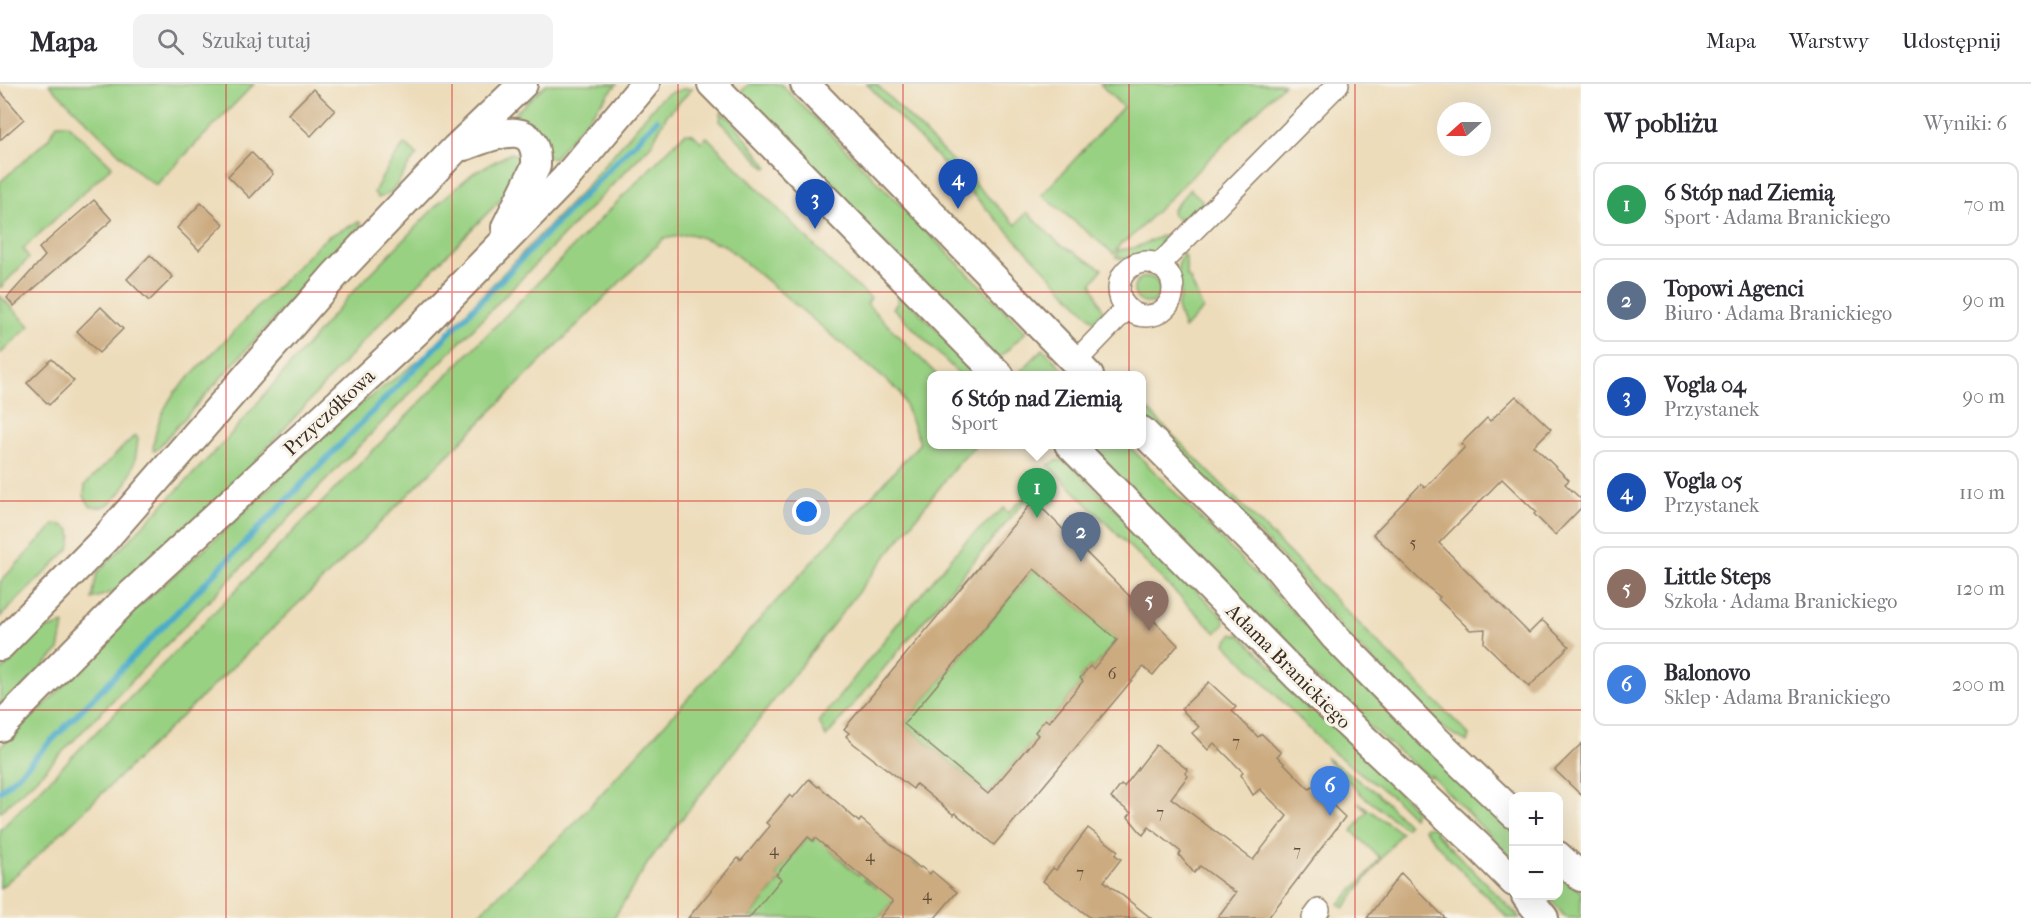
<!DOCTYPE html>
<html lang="pl">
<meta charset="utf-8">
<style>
body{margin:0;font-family:"IM FELL French Canon",serif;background:#f2f2f3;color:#2b2b33}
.controls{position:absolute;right:18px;bottom:18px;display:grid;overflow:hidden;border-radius:12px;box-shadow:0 6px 24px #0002}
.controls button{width:54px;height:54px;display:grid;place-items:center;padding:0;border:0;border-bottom:2px solid #e1e1e2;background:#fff;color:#2b2b33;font:30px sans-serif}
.compass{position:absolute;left:1437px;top:18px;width:54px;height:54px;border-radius:50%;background:#fff;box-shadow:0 6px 24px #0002;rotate:249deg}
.you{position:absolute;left:807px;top:428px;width:21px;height:21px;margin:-15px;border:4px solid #fff;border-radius:50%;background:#1a73e8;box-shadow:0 0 0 9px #1a73e833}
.badge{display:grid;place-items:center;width:39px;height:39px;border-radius:50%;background:#111827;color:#fff;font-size:20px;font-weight:700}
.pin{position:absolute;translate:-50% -50px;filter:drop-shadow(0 2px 3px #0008)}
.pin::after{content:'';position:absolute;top:32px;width:21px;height:18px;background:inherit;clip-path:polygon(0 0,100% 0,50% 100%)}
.popup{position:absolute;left:927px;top:287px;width:219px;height:78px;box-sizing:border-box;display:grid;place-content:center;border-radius:12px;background:#fff;filter:drop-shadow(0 2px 4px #0005);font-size:20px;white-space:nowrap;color:#7c7c81}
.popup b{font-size:22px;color:#2b2b33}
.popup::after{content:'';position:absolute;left:50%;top:100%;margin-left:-12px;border:12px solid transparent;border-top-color:#fff}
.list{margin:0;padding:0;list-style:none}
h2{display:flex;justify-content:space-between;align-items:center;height:78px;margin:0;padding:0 24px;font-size:26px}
h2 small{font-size:20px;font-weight:400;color:#7c7c81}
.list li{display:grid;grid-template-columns:39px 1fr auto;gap:18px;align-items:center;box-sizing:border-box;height:84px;margin:0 12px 12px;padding:0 12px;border:2px solid #e1e1e2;border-radius:12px}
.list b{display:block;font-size:22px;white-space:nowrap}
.list p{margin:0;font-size:20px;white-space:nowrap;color:#7c7c81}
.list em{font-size:20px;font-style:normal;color:#7c7c81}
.icon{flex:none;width:33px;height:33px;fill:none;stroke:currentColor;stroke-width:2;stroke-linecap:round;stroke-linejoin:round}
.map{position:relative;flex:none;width:1581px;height:834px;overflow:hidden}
header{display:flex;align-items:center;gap:36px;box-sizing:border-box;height:84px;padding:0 30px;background:#fff;border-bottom:2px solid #e1e1e2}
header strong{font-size:28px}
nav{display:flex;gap:33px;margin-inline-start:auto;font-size:21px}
.search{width:420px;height:54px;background:#f2f2f3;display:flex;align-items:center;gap:15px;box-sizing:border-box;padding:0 21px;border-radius:12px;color:#7c7c81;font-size:22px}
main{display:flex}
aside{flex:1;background:#fff}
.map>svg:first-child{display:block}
</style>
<header>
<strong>Mapa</strong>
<div class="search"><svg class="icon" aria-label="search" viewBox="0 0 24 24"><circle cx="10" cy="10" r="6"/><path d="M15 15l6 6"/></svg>Szukaj tutaj</div>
<nav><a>Mapa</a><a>Warstwy</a><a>Udostępnij</a></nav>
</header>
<main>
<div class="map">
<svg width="1581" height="834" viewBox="0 0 1581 834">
<rect width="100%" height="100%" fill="#f7f3e8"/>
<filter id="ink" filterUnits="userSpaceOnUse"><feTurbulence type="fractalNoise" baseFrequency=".0167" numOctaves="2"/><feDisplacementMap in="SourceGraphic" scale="12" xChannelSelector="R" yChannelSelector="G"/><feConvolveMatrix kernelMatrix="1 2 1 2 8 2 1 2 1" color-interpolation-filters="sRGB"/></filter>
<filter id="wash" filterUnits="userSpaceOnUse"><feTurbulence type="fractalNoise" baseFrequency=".008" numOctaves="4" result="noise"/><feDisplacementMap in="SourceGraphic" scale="24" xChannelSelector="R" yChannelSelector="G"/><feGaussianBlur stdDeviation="1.35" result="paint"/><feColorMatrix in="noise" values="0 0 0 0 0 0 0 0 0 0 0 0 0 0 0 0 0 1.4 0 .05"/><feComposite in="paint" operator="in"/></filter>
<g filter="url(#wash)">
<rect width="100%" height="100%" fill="#eddcba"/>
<g fill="#99d183" stroke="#6a7e50" stroke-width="1.5">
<path d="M49,0H254L156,101L142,92Z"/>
<path d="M546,0H617L553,75L550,74L510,34Z"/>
<path d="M749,0H781L1026,248L998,275L738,11Z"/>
<path d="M867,0H876L1016,141L1027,128L1058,159L1102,185L1092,199L1103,227L1094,237Z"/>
<path d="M1100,0H1284L1129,155L1121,159L1114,170L1042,111L1123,23Z"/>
<path d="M684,5H692L667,31L651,61L44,687L0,728V663L50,616L134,527L220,451L346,331L421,275L585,104L660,15L669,9Z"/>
<path d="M721,29L732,36L768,83L766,84L720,37Z"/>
<path d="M57,40H67L112,82L23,165L29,174L0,204V98L48,55Z"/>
<path d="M685,49L693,50L701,58L707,53L844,192L871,214L867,220L937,291L932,292V360L976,361L957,381L649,777L614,834H474L572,742L920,359L900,308L724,161L690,150L663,155L335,484L35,774L0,804V746Z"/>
<path d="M405,60L417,71C401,87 399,109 378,114L374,108C383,91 392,75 405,60Z"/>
<path d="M511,69L520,73L523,80L516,97L505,111L364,256L243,391L116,507L92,515L97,489L225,357L350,211L441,117L473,89Z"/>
<path d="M1190,105L1202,116V122L1184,141L1173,131L1172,126Z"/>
<path d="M358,138H360L361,141L326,177L155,367L153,366C155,343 162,326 175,308L316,163L329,152Z"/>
<path d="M1162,152L1169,156L1155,169L1123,175L1116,173L1119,166L1134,164Z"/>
<path d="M1183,170L1186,174V191L1190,195L1203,225L1184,245L1177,223L1181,211L1178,182Z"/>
<circle cx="1147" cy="206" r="13"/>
<path d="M897,206L982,291H960L893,224L898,218Z"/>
<path d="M0,212L30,242L0,270Z"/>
<path d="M1043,265L1069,291L1016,292Z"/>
<path d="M1142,320L1469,651L1467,658L1444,645L1348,552L1285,476L1142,330Z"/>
<path d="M135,351L138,354C137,364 136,376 132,386C126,403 110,430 90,422L84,412L85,401Z"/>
<path d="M1083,361H1128L1442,679L1513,746V776L1431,691L1429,693L1343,621Z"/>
<path d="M1058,376L1070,380L1224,534V541L1216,549L1048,381Z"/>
<path d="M1027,410L1029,412L1007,438L826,653L819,638L926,504L965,458L1004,424L1008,429Z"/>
<path d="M55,440C73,442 74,449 69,465L0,533V498Z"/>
<path d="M1034,485L1117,556L1093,585L1090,582L1080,594L1083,597L1049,638L1045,636L1038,651L988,710L904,640Z"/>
<path d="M64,540L59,566L0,627V588L40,547Z"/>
<path d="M1233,550L1240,551L1372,679L1415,725L1413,733L1395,715L1330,666L1225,559Z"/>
<path d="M1325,673L1378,710L1408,741L1405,744L1363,712Z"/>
<path d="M1358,718L1401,749L1344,824L1339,820L1369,789L1380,774L1352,747L1367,727Z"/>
<path d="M841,723L839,753L829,765L857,790L859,791L862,788L866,792L864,795L876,804L887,793L911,777L921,783L879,834H745L750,833L781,796L776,791L808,753L813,757Z"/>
<path d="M1426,743H1432L1436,746L1435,748L1520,834H1508L1448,773L1424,745Z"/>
<path d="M1559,788L1581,808V834H1566L1548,812H1558Z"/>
</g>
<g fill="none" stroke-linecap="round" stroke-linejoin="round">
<path stroke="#4aabc9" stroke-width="6" d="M0,707L21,688L657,36"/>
</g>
<g id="blocks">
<g fill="#ccab80" fill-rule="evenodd">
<path d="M313,5L335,26L311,52L288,30Z"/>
<path d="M0,7L24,35L0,56Z"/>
<path d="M251,68L273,90L250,114L228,92Z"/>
<path d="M94,116L112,136L14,222L7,214L45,172L39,164Z"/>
<path d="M201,119L224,140L199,166L177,144Z"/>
<path d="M150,171L173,193L149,217L127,195Z"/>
<path d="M101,223L123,245L99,269L77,247Z"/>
<path d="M52,275L74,297L49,321L27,299Z"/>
<path d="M1516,312L1551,345L1534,362L1569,396L1565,400L1581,415V424L1555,451L1534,430L1536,428L1502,395L1439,459L1529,549L1542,536L1569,562L1529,603L1484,559L1485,545L1470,546L1438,515L1440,513L1424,500L1373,450L1421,400L1425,404L1465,363L1461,360L1487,334L1490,337Z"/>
<path d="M1034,416L1178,561L1153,591L1143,583L994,761L955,729L954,731L916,700L913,705L854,660L846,652L849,649L844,645ZM1034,485L1117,556L1093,585L1090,582L1080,594L1083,597L1049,638L1045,635L1035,648L1038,651L988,710L904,640Z"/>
<path d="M1209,598L1236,623L1232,627L1258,653L1262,650L1281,669L1277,672L1308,704L1310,705L1313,702L1345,733L1268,834H1217L1236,809L1200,782L1194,789L1179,771L1181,768L1149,743L1143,751L1128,733L1131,729L1111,714L1121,701L1124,703L1156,661L1188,686L1185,689L1188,692L1171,714L1253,776L1287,732L1260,705L1253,711L1241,691L1243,688L1214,659L1208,666L1192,649L1199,643L1181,625Z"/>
<path d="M1581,660V711L1555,686Z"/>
<path d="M809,695L818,703L819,702L859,738L861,735L920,784L921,783L930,790L932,787L957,808L935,834H879L893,817L815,754L813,757L808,753L776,791L781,795L749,834H688L738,774L741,777L770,742L766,739L790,711L793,714Z"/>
<path d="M1088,744L1118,767L1115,771L1121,775L1104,797L1151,834H1091L1043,797L1053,784L1056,786Z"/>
<path d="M1401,789L1445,834H1367Z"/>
</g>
</g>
</g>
<g filter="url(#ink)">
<use href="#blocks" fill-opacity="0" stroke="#94836c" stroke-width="1.5"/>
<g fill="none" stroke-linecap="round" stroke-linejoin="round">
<defs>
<g id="minor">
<circle cx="1146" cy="205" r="27"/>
<path d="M1158,182L1338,0"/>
<path d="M1076,277L1127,224"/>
<path d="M1313,834L1319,826"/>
</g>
<g id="secondary">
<path d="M712,0L1000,292"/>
<path d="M805,0L1089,292"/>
<path d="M464,62C493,52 538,30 536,82L506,143"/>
<path d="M1142,347L1275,480L1335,553L1435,655L1514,730"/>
<path d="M1069,360L1297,592L1477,761L1514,798"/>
<path d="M0,562L104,456L335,191L456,64L523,0"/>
<path d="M0,643L125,516L416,248L565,95L645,0"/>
<path d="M1558,772L1581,793"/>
<path d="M1526,812L1544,834"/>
</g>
</defs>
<use href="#minor" stroke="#94836c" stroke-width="24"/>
<use href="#secondary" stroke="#94836c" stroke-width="32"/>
<use href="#minor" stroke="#fff" stroke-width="21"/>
<use href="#secondary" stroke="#fff" stroke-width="28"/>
</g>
</g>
<path fill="none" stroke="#d62828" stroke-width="1.5" stroke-opacity="0.55" d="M226,0V834M452,0V834M678,0V834M903,0V834M1129,0V834M1355,0V834M0,208H1581M0,417H1581M0,626H1581"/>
<g text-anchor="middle" stroke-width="6" stroke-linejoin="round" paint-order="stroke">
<g font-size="16" fill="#5f4a36">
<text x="1413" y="464">5</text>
<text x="1112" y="595">6</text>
<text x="1236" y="663">7</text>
<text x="1160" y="734">7</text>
<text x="774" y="771">4</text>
<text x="1297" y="772">7</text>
<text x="870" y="777">4</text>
<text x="1080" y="794">7</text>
<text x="927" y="816">4</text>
</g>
<g font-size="20" fill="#3b2a1e" stroke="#f7f3e8">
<text transform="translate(329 328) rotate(-43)" y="7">Przyczółkowa</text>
<text transform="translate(1289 582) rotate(45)" y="7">Adama Branickiego</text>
</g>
</g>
</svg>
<div class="controls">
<button>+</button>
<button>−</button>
</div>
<svg class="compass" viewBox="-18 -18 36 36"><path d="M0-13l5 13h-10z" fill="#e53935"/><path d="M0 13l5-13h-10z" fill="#7c7c81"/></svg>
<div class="you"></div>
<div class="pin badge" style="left:1037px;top:434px;background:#2e9e5b">1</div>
<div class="popup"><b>6 Stóp nad Ziemią</b>Sport</div>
<div class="pin badge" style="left:1081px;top:478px;background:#5c6f8a">2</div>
<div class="pin badge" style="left:815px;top:145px;background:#1a4fb4">3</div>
<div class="pin badge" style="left:958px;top:125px;background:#1a4fb4">4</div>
<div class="pin badge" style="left:1149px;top:547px;background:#8d6e63">5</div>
<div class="pin badge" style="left:1330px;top:732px;background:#3f7fe0">6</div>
</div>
<aside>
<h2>W pobliżu<small>Wyniki: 6</small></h2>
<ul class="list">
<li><span class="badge" style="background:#2e9e5b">1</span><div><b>6 Stóp nad Ziemią</b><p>Sport · Adama Branickiego</p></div><em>70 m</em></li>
<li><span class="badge" style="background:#5c6f8a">2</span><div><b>Topowi Agenci</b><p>Biuro · Adama Branickiego</p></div><em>90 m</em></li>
<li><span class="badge" style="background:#1a4fb4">3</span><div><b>Vogla 04</b><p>Przystanek</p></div><em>90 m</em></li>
<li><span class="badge" style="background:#1a4fb4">4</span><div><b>Vogla 05</b><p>Przystanek</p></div><em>110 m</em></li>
<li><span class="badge" style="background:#8d6e63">5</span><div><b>Little Steps</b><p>Szkoła · Adama Branickiego</p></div><em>120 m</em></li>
<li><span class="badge" style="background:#3f7fe0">6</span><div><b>Balonovo</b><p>Sklep · Adama Branickiego</p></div><em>200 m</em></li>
</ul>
</aside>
</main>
